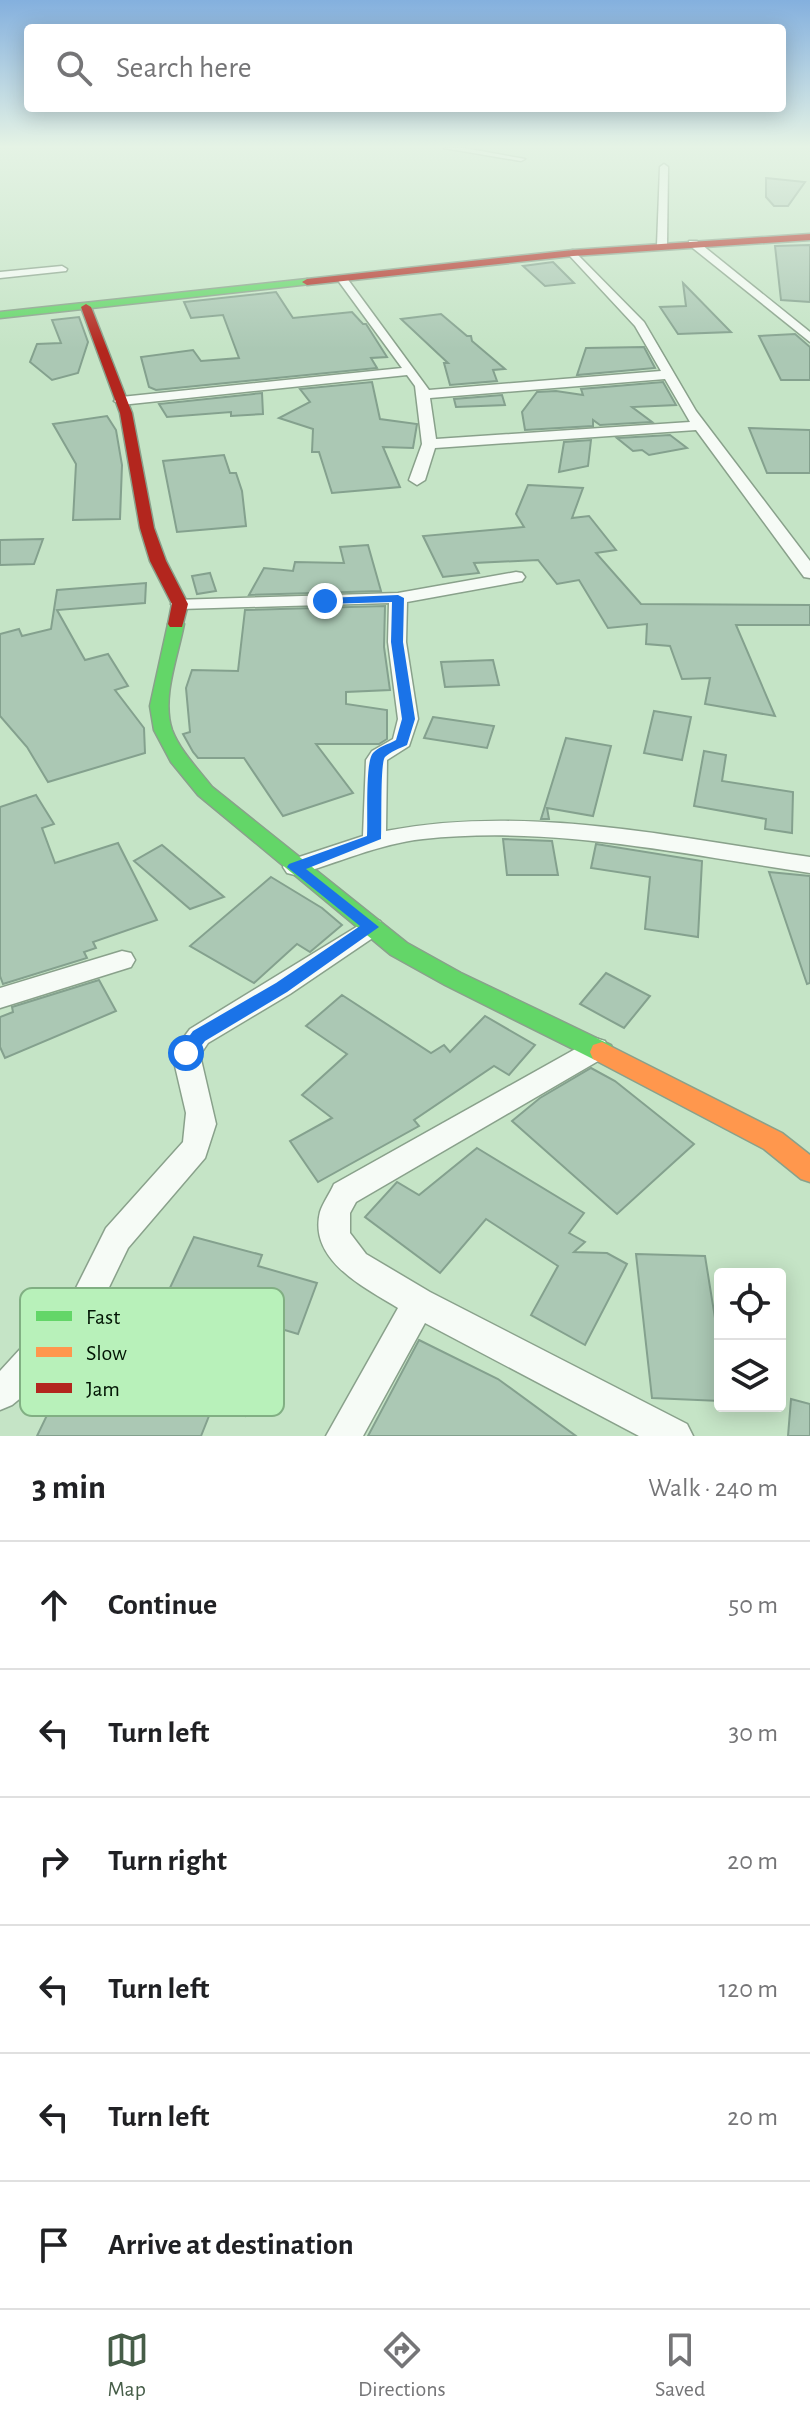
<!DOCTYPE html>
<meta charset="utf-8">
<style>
body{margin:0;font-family:"Alegreya Sans",sans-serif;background:#f2f2f2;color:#202124}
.controls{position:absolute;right:24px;bottom:24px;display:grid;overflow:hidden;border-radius:8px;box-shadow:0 4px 20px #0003}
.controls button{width:72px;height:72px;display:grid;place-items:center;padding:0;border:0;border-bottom:2px solid #e0e0e0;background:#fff;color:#202124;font:40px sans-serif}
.stop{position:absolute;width:24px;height:24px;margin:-18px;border:6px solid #1a73e8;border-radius:50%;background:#fff}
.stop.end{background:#1a73e8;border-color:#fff;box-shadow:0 2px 8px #0008}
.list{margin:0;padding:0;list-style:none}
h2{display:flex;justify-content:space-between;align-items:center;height:104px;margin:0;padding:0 32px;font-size:34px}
h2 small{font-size:26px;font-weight:400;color:#757577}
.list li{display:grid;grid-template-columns:52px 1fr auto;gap:24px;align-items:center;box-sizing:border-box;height:128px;padding:0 32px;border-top:2px solid #e0e0e0}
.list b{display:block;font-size:30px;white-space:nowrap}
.list em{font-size:26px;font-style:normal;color:#757577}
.icon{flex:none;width:44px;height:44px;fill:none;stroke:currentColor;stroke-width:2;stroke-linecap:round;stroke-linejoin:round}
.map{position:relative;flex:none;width:810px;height:1436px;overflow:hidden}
.search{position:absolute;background:#fff;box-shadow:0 4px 20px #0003;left:24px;right:24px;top:24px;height:88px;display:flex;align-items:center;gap:20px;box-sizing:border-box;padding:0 28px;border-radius:8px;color:#757577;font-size:30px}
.sheet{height:872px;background:#fff}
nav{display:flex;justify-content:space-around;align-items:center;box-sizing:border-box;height:112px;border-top:2px solid #e0e0e0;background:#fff;font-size:22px;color:#757577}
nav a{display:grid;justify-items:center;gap:4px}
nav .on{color:#465d48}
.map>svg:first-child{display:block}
</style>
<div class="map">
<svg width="810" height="1436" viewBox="0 0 810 1436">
<rect width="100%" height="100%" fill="#c5e4c6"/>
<g fill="#abc8b4" stroke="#84a18e" stroke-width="2">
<path d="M766,178L805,182L788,206H774L766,197Z"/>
<path d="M810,245V302L781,300L775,246Z"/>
<path d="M553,262L574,283L545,286L523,266Z"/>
<path d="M683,283L731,332L678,334L660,307L686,306Z"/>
<path d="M276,292L293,318L352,312L363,324H366L387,357L371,358L377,368L156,390L149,387L141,357L193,350L201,361L239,358L223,315L191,318L184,302Z"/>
<path d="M441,314L467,336H471L472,341L505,369L493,370L497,381L450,385L444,363H448L401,319Z"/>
<path d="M79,317L88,342L78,373L52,380L30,362L37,344L61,343L52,320Z"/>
<path d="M795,334L810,347V380H781L759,336Z"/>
<path d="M644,347L655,368L577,375L586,348Z"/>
<path d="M372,382L380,419L417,424L413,448L383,447L400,487L332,493L319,452H312L313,429L279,418L310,402L300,389Z"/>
<path d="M663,382L676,405L632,407L652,422L600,425L593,420V426L525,430L522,412L537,392L556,391L583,395L581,389Z"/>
<path d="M262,393L263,414L231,416V412L167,417L159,404Z"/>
<path d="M502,395L505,405L456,407L454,399Z"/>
<path d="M107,416L116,430L122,465L120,519L73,520L76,464L53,424Z"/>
<path d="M749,428L810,430V473H767Z"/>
<path d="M670,435L687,448L649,455L642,450L633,451L617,438Z"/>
<path d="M591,440L588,466L559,472L564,442Z"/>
<path d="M224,455L230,473H236L242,491L246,526L177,532L163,461Z"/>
<path d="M528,485L583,488L572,518L589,516L616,550L596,553L641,604L810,605V625H736L775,716L705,704L710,678L682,679L670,646L646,644L647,624L608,628L579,580L557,584L538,560L474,563L479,573L443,577L423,536L524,527L516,514Z"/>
<path d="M43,539L34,564L0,565V540Z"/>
<path d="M368,545L381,591L249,595L264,568L293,571L295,562L344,563L340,547Z"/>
<path d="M210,573L216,591L197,594L192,576Z"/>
<path d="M146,583L145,603L57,610L85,660L108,654L128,686L115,690L144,728L145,753L48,782L27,747L0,716V634L19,629L22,636L51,629L57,590Z"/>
<path d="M385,606L384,647L390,690L346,692V704L387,710V739L379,744H316L353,793L283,816L244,758H198L193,752L183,734L190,732L186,688L192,670L238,671L245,610Z"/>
<path d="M493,660L499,685L445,687L441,662Z"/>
<path d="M654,711L691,717L682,760L644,753Z"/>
<path d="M433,717L494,726L487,748L424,738Z"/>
<path d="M566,738L611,746L593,816L547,808L549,819H541Z"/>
<path d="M704,751L726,755L722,781L793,792L792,833L765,829L766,819L694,806Z"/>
<path d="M36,795L54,824L42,828L55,863L118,843L157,920L93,942L96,948L84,952L87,958L3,984L0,976V807Z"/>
<path d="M503,839L552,841L558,875H507Z"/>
<path d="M596,844L702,861L698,937L645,929L650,877L591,868Z"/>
<path d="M162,845L224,897L190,909L134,861Z"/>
<path d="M769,872L810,876V983L807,984Z"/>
<path d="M271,877L322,908L342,925L310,952L297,944L254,983L190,946Z"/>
<path d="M606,973L650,996L624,1028L580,1004Z"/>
<path d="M99,980L116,1011L5,1058L0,1047V1017L13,1012L12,1007Z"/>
<path d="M342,995L431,1053L444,1045L450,1052L485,1016L535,1045L509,1075L494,1066L414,1120L419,1126L318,1182L290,1141L332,1118L302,1095L347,1054L306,1026Z"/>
<path d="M591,1068L615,1081L694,1144L617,1214L512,1121L540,1098Z"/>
<path d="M477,1148L584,1213L569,1233L585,1242L574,1252L607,1253L627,1264L585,1345L531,1315L558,1266L486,1219L440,1273L365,1217L397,1182L419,1195Z"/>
<path d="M194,1237L262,1255L258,1266L317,1283L298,1334L278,1328L245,1416L213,1406L201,1436H37L62,1384L83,1390L125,1301L159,1311Z"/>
<path d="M636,1254L705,1256L720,1349V1401L652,1398Z"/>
<path d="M419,1340L498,1379L576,1436H368Z"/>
<path d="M791,1399L810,1404V1436H788Z"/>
</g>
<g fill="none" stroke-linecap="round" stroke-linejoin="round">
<defs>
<g id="street">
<path d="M444,148H464L525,159L521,161Z"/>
<path d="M664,164L668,167L667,245L662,248L657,245L660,167Z"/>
<path d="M689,241H697L810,332V342L689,245Z"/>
<path d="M573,250L644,322L696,411L810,561V578L804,577L696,430L435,448L425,480L417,485L409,480L422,444L415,386L407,375L121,405L114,401L121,397L402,368L337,279L342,276L346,277L429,390L661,371L635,326L569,255V251ZM665,379L690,422L436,439L430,398Z"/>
<path d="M62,266L67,269L66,271L0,278V272Z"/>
<path d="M516,572L522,573L525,577L522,581L407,602L406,642L418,719L409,746L387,760L386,831C527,804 670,837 810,857V873C682,854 553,825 423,839C378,844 338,863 295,875L287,873L283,867L287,861L363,836L366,760L372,751L393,739L398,719L388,642L389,603L180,609L171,604L174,600L398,593Z"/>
<path d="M371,918L380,921L383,927L380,933L290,994L208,1043L200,1055L216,1124L205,1158L128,1248L98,1310L34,1387L12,1405L0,1410V1371L76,1288L106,1228L183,1142L186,1113L172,1053L190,1029Z"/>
<path d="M122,951L131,953L135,960L131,967L0,1008V988Z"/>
<path d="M595,1038L605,1041L608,1049L605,1057L356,1202L350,1213V1233L366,1254L430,1292L687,1424L693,1436H639L425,1323L363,1436H326L398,1308C366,1288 308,1261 320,1212C323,1203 330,1193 334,1184Z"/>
</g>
<g id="fast">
<path d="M307,279L310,280V284L0,318V312Z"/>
<path d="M176,619L184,624C178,656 161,698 172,730C180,751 198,769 212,787L407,943L461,973L611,1045L614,1052L611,1059L602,1062L593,1059L445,985L391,955L198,795L171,762L154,730L150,706L168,624Z"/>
</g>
<path id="slow" d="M602,1042L782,1133L810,1155V1182L801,1179L764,1149L593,1059L590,1052L593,1045Z"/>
<g id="jam">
<path d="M810,234V240L573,256L307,285L302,282L307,279L573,250Z"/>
<path d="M86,304L91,307L132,413L154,528L166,561L188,604L182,627H170L168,624L172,604L150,561L140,528L120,413L81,307Z"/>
</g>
</defs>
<use href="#street" stroke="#89a18b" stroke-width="3"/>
<use href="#fast" stroke="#89a18b" stroke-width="3"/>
<use href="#slow" stroke="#89a18b" stroke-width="3"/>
<use href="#jam" stroke="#89a18b" stroke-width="3"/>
<use href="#street" fill="#f6fbf6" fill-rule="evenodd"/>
<use href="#fast" fill="#63d668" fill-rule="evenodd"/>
<use href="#slow" fill="#ff974d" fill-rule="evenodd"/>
<use href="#jam" fill="#b3261e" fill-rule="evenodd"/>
</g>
<linearGradient id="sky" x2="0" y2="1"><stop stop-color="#84b0de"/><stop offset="0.42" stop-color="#e5f3e5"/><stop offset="1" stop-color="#e5f3e5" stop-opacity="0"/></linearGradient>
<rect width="810" height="349" fill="url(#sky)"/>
<path fill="#1a73e8" d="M398,595L404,598L403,642L415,719L407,745C400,748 390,752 385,757C380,762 382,826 381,839L306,869L379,927L287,992L205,1041L192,1058H179L177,1053L193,1031L276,983L360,926L287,867L289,864L367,836C368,820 365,761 373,753C378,747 389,744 396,740L402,719L391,642L392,602L325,604L320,601L325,598Z"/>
<rect x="20" y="1288" width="264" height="128" rx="12" fill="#b8f1ba" stroke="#81af83" stroke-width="2"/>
<rect x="36" y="1311" width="36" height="10" fill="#63d668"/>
<rect x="36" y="1347" width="36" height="10" fill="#ff974d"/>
<rect x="36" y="1383" width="36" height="10" fill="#b3261e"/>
<g font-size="22" fill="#021504">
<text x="86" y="1324">Fast</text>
<text x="86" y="1360">Slow</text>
<text x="86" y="1396">Jam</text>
</g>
</svg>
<div class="controls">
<button><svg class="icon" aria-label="locate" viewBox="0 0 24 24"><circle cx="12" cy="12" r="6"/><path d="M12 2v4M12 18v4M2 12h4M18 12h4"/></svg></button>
<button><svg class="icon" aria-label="layers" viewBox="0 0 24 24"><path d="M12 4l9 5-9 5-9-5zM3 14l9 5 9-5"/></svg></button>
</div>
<div class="stop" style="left:186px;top:1053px"></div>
<div class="stop end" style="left:325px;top:601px"></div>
<div class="search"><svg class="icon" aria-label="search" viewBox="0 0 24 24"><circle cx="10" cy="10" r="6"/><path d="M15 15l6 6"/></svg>Search here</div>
</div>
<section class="sheet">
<h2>3 min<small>Walk · 240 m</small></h2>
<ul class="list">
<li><svg class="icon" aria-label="ahead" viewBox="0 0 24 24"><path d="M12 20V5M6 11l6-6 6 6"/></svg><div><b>Continue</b></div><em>50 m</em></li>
<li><svg class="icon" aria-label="left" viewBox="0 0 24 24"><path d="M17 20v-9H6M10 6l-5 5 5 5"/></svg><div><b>Turn left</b></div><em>30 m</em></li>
<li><svg class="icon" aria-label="right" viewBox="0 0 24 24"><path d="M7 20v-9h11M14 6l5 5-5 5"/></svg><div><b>Turn right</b></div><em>20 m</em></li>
<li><svg class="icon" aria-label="left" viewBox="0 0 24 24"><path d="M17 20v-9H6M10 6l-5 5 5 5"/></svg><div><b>Turn left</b></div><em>120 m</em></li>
<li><svg class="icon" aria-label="left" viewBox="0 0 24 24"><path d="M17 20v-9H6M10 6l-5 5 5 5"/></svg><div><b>Turn left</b></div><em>20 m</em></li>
<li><svg class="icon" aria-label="arrive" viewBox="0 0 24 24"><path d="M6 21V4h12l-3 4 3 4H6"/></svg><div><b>Arrive at destination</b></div></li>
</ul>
</section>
<nav>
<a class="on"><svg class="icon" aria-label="map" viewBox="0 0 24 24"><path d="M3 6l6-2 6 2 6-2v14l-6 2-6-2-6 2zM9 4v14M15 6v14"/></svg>Map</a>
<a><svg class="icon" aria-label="directions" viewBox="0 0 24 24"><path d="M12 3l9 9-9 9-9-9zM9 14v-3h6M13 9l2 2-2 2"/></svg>Directions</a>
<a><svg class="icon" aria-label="saved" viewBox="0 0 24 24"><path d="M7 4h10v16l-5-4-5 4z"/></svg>Saved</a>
</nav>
